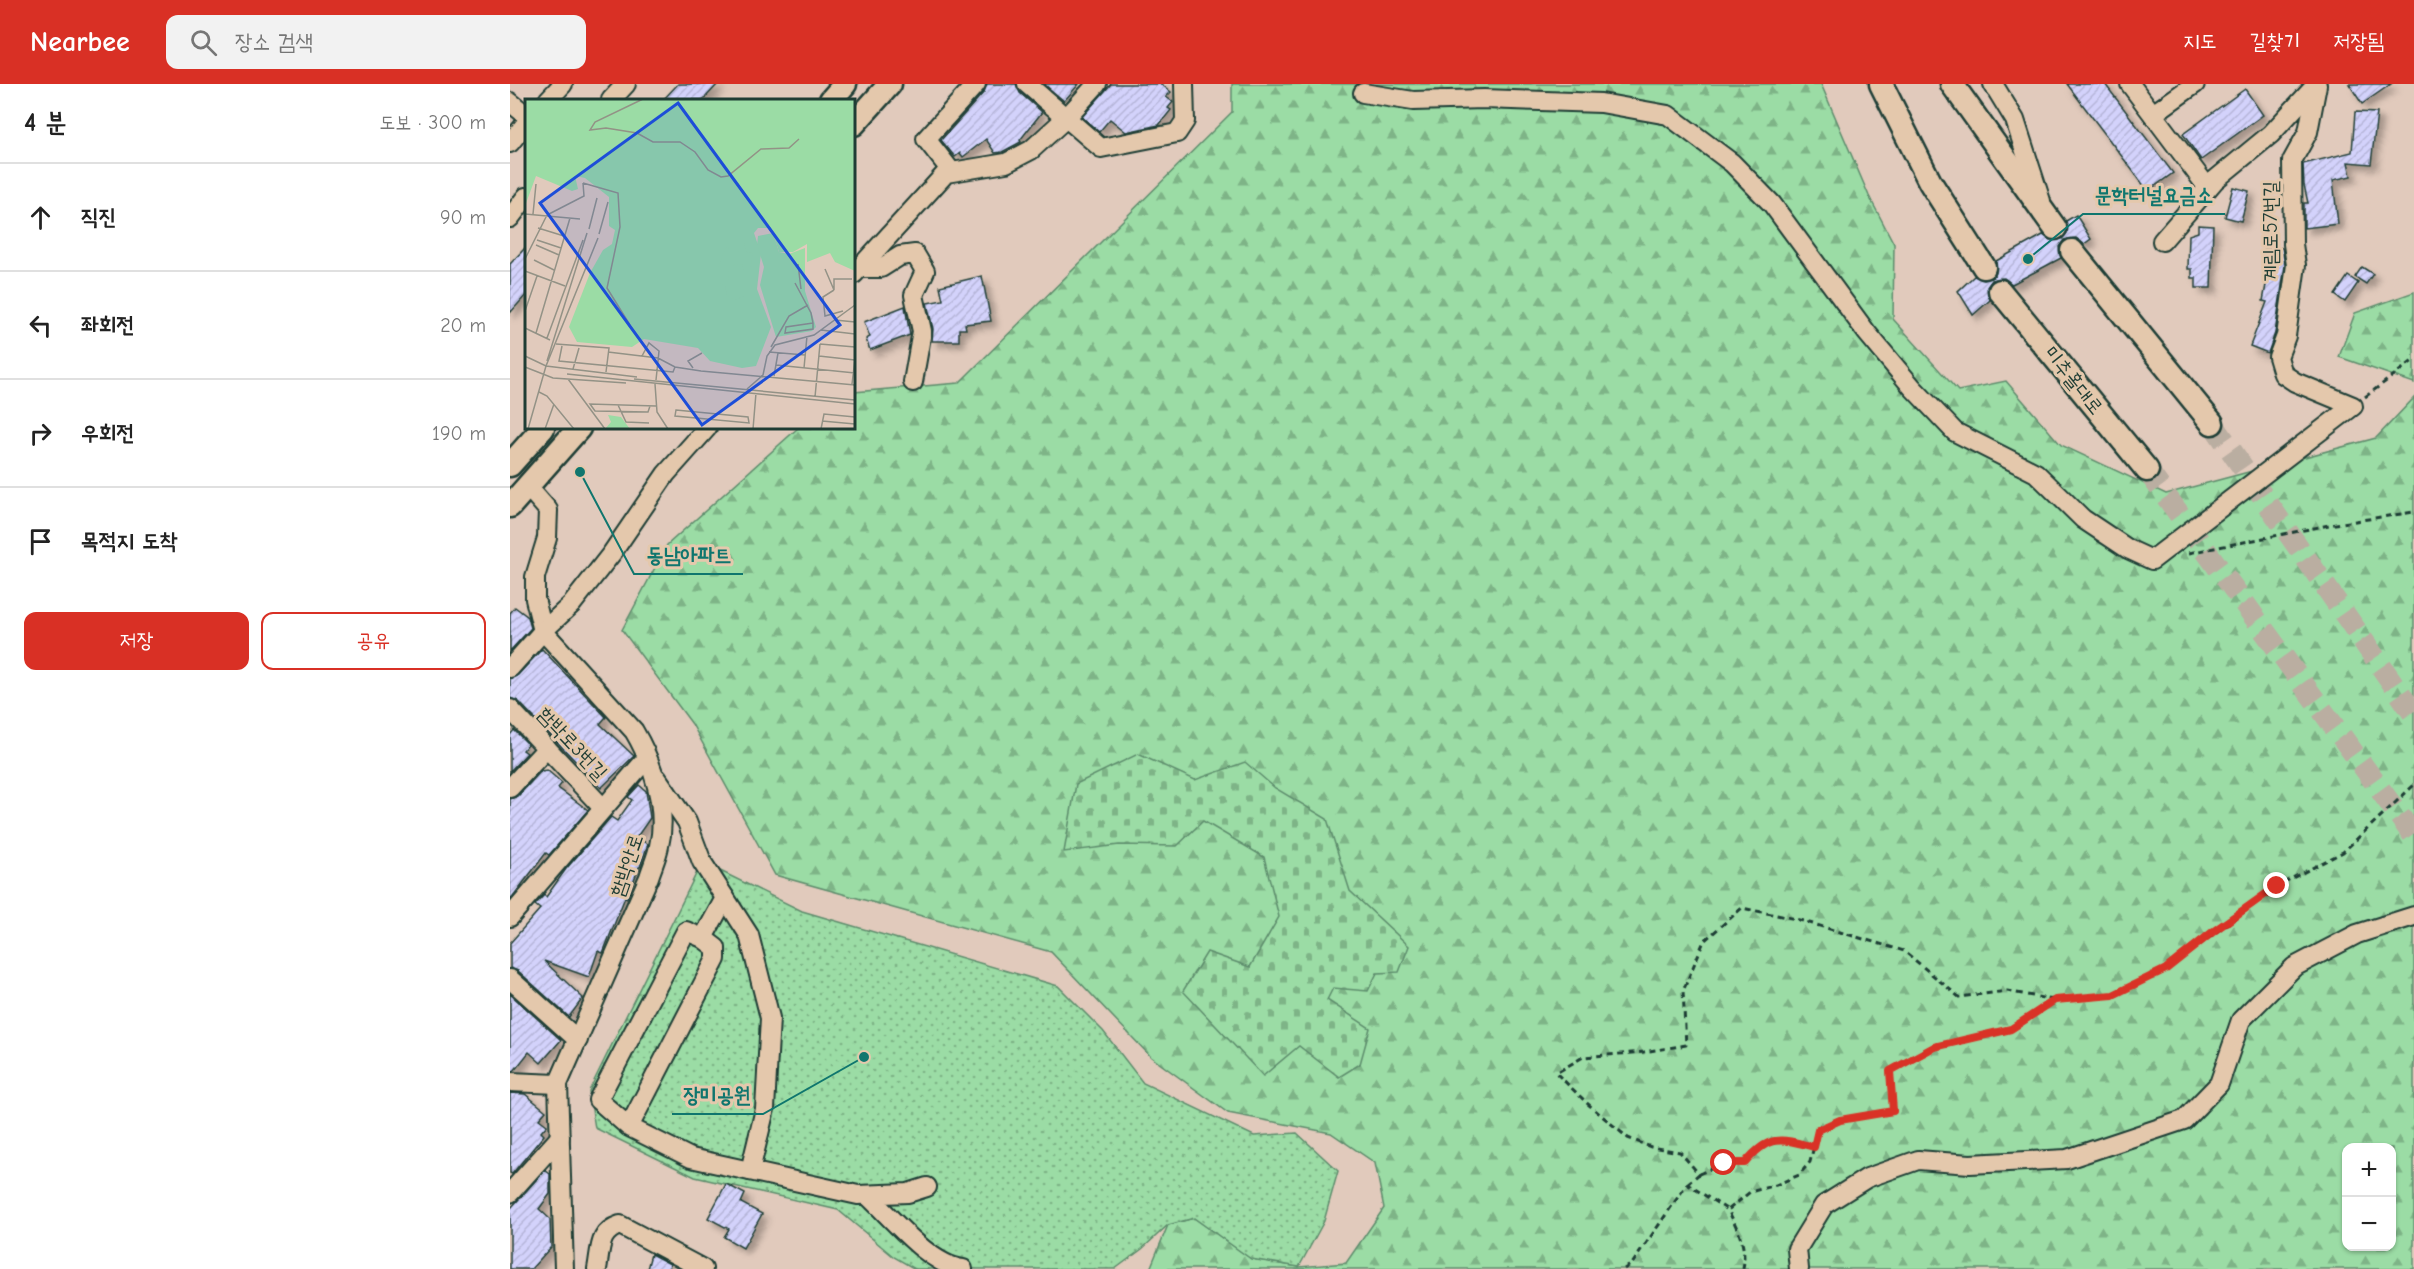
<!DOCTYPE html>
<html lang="ko">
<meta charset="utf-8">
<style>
body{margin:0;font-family:"Comic Neue","Poor Story",sans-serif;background:#f2f2f2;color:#222}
.controls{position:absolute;right:18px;bottom:18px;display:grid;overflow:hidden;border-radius:12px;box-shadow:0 2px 4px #0004}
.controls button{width:54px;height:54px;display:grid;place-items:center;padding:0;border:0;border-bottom:2px solid #e0e0e0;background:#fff;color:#222;font:30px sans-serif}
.stop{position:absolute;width:18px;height:18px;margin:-14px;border:4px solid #d93025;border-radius:50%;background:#fff}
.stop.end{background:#d93025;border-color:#fff;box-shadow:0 2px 6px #0008}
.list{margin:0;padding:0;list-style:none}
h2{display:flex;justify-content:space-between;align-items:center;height:78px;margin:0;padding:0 24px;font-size:26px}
h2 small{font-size:20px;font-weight:400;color:#767676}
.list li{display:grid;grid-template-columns:39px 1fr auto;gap:18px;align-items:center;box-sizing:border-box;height:108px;padding:0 24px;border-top:2px solid #e0e0e0}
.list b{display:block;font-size:22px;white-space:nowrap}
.list em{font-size:20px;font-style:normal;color:#767676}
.actions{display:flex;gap:12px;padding:18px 24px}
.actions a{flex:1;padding:14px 0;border:2px solid #d93025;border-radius:12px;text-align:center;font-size:21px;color:#d93025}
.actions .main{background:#d93025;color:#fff}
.icon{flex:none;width:33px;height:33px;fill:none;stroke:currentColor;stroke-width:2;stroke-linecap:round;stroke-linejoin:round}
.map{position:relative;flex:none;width:1904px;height:1185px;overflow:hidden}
header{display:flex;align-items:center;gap:36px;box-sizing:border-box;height:84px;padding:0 30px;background:#d93025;color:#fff}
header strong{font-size:28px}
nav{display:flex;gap:33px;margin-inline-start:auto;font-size:21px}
.search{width:420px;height:54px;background:#f2f2f2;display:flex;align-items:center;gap:15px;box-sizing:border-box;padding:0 21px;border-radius:12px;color:#767676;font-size:22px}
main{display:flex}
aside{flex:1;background:#fff}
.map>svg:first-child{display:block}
</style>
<header>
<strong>Nearbee</strong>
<div class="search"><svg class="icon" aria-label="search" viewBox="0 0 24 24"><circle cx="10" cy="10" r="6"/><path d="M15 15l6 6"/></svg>장소 검색</div>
<nav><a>지도</a><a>길찾기</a><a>저장됨</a></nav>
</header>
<main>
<aside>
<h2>4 분<small>도보 · 300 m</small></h2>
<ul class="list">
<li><svg class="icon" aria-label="ahead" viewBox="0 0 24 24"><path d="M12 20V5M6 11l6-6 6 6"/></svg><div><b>직진</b></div><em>90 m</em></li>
<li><svg class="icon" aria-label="left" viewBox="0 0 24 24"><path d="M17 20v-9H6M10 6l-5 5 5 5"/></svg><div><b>좌회전</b></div><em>20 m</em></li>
<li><svg class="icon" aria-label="right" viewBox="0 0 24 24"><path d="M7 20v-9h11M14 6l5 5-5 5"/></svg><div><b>우회전</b></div><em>190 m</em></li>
<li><svg class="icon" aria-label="arrive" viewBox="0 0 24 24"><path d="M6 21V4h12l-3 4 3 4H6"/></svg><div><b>목적지 도착</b></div></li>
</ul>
<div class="actions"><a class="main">저장</a><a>공유</a></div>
</aside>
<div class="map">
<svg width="1904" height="1185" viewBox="0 0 1904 1185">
<defs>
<pattern id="forest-firs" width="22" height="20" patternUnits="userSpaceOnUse" patternTransform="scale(1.5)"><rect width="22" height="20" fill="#9bdca5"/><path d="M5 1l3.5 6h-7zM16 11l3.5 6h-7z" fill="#7eb487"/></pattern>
<pattern id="cemetery-stones" width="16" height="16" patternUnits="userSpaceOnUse" patternTransform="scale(1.5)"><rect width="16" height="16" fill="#9bdca5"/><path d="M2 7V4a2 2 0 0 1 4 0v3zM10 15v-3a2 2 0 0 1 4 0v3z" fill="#7eb487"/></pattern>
<pattern id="park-dots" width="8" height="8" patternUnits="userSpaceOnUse" patternTransform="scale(1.5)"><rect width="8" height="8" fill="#9bdca5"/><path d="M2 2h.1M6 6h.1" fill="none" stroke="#7eb487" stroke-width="1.8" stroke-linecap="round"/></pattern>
<pattern id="building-hatch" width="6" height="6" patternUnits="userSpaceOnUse" patternTransform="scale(1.5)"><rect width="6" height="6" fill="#d3d2fb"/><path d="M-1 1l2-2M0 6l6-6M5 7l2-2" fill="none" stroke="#b5b5d8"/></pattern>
<filter id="shadow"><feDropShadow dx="5.5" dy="5.5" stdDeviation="3" flood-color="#0004"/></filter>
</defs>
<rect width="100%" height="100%" fill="#e1cabc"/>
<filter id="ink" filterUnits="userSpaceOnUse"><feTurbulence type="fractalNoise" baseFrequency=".0167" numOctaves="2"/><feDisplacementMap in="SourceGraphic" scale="12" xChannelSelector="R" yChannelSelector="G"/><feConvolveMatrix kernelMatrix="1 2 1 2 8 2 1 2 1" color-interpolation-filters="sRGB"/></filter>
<g filter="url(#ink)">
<g fill="url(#forest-firs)" stroke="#5d8c6c" stroke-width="1.5" fill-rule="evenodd">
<path d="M722,0H1311L1359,112L1384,160L1383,235L1448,307L1496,297L1551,361L1656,410L1866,354L1904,314V1185H640L658,1141L684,1134L742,1175L789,1183L836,1179L874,1124L865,1079L821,1049L718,1029L641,973L541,868L265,791L182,640L112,546L157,461L288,344H344V308L449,299L722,28ZM1836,1064H1882V1162H1836Z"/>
<path d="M1904,208V299L1829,273L1845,229Z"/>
</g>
<path fill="url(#cemetery-stones)" stroke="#5d8c6c" stroke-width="1.5" d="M628,670L685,696L735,678L765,704L817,735L840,807L899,862L889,888L867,889L858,907L823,904L817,916L860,944L850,980L829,993L789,962L753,992L673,907L697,868L740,883L769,833L754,773L693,737L667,762L609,761L554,768L566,700Z"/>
<path fill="url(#park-dots)" stroke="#5d8c6c" stroke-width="1.5" d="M192,778L292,827L548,902L593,947L633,999L744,1052L787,1049L828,1087L814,1137L789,1183L741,1175L684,1134L658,1141L632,1165L605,1185H405L384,1173L328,1126L185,1093L85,1044L79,1007Z"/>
<g fill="url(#building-hatch)" stroke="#1f3d34" stroke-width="1.5" filter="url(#shadow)">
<path d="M168,0H208L193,16H153Z"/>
<path d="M477,0H506L510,9L532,28L510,56L511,58L492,68L485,69L476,55L453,73L450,69L445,73L431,56L474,8Z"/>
<path d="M534,0H569L554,17Z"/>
<path d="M601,0H651L661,8L656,13L663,18L658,24L661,26L649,41L616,48L600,35L589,48L572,33Z"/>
<path d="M1557,0H1595L1663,89L1638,107Z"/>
<path d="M1839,0H1881L1852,20Z"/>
<path d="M1735,5L1753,31L1691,76L1673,50Z"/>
<path d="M1845,28L1867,29L1861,80L1838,78L1841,92L1823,96L1828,140L1794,144V119H1798L1794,101L1793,80L1842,68Z"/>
<path d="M1723,103L1739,107L1731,137L1715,133Z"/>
<path d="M1566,131L1581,155L1574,160L1566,154L1554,156L1549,163L1551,174L1502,200L1494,194L1482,196L1477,203L1480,216L1463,231L1448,207L1464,192L1474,196L1482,194L1486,189V177L1533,151L1540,156L1552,155L1557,149L1556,137Z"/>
<path d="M1688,141L1703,142L1701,204H1686V194H1682V185H1678L1679,151L1688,148Z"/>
<path d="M16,163V211L0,229V180Z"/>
<path d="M1755,164H1772L1775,181L1765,249L1758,269L1740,262L1757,218L1753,217L1759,185H1755Z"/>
<path d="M1852,183L1863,190L1856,200L1845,193Z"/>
<path d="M472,192L481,237L455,240L456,245H449V257H422L423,245L417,219L433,216L430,202Z"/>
<path d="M1838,192L1848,199L1835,218L1825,211Z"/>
<path d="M395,222L400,251L360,266L356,255L360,253L354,238Z"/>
<path d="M5,523L18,533L21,544L0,567V529Z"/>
<path d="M32,565L96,633L90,640L124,672L91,704L8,617L0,614V595L8,591Z"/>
<path d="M4,646L18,660L13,666L17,669L0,687V651Z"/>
<path d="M37,686L52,699L48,704L78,726L39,771L36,769L0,816V715L8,712L31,687Z"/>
<path d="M129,701L136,707L140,734L126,754L138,760L130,783H129L117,814L115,813L93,869L88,867L79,893L34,877L73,914L59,933L8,887L0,884V859L30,825L25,821L34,811L36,813L56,785L101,733L107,737L122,716L118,713Z"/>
<path d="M0,910L51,956L31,979L19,968L4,987H0Z"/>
<path d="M0,1009L15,1010L36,1027L29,1035L37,1041L31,1048L34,1051L2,1090L0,1089Z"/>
<path d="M35,1086L40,1090V1110L29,1125L40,1135L41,1163L21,1185H0V1125Z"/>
<path d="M216,1100L235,1110L231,1119L252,1130L233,1164L214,1153L219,1145L198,1134Z"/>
<path d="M141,1170L160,1180L159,1185H137Z"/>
</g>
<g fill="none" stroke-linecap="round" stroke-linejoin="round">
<g stroke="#baaea1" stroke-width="22" stroke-dasharray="22 11" stroke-linecap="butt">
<path d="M1702,339L1904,630"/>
<path d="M1637,386L1904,752"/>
</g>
<defs>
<g id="minor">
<path d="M517,0L591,64L667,49L675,37L674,0"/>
<path d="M1483,0L1505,36L1531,117"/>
<path d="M1620,0L1698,104"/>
<path d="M853,9L903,17L974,15L1091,19L1158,31L1222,79L1262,120L1357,249L1403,304L1445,348L1526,389L1573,435L1618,465L1642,476L1843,322L1785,298L1773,290L1768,273L1776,252L1786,181L1783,160L1782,77L1798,48L1807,1"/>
<path d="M38,16L53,0"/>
<path d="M101,16L116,0"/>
<path d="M0,18L16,31"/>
<path d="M1643,30L1685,0"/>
<path d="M0,59L16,39"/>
<path d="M436,89L438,83L416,55L466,0"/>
<path d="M0,134L16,113"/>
<path d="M1652,157L1705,96L1761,50L1806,1"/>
<path d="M349,184H371L390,172L405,170L415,187L404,211L412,247L403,298"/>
<path d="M344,190L436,89L496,79L521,66L556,34L587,0"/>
<path d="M17,402L38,426L37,454L25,493V515L33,547L124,647C143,679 158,725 149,762C147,773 142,783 139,793L48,1000L54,1185"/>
<path d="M0,584L33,547L62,520L102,469L156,390L197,344"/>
<path d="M0,625L93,724"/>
<path d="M147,694L177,738L192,778L239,851L260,934L255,1025L240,1087"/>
<path d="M0,704L37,664"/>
<path d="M0,833L137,674"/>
<path d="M193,854L215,814"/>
<path d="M0,895L68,956"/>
<path d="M0,998L48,1000"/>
<path d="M119,1043L206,875V864L193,854L176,847L88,1016L119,1043L181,1074L348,1111L398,1109L417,1103"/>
<path d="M0,1109L50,1053"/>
<path d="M357,1111C382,1134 419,1181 453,1185"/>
<path d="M87,1185C91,1165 88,1148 110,1141L193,1185"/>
<path d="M1289,1185L1287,1165L1314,1121L1357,1094L1408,1076L1460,1080L1557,1075L1674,1036L1709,1000L1731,936L1784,883L1847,850L1904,832"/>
</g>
<g id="major">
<path d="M1371,0L1420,98L1474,183"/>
<path d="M1442,0L1545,144"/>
<path d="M321,16L335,0"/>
<path d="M344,40L380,0"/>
<path d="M1562,167L1702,339"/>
<path d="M1490,207L1637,386"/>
<path d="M0,381L33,344"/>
<path d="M0,422L69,344"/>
</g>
</defs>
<use href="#minor" stroke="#1f3d34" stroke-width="22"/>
<use href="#major" stroke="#1f3d34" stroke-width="27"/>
<g stroke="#1f3d34" stroke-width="3" stroke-dasharray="6 4.5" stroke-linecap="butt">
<path d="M1855,313L1904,276"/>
<path d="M1679,469L1819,441L1904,428"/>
<path d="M1189,1090L1214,1079H1235C1259,1050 1270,1054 1304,1063"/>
<path d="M1177,1100L1189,1090L1170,1068L1141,1063L1118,1054L1078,1020L1046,989L1073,973L1134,968L1176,961L1173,907L1194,857L1232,824L1286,835L1394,867L1449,913L1497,907L1543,916"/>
<path d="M1114,1185L1122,1180L1177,1100L1218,1126"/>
<path d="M1233,1185C1237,1162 1228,1146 1218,1126L1240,1108L1266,1101L1289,1091L1300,1078L1308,1046L1330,1036L1383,1027L1380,987L1424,963L1501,945L1545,916L1603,911L1656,885L1767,802L1833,768L1904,701"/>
</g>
<use href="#minor" stroke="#e4c8ac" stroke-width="18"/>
<use href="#major" stroke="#e4c8ac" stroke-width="22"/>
</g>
</g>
<g fill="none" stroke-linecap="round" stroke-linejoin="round" filter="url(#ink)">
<path stroke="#d93025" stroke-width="8" d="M1214,1079H1235C1259,1050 1270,1054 1304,1063L1308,1046L1330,1036L1383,1027L1380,987L1424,963L1501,945L1545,916L1603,911L1656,885L1704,847L1767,802"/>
</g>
<g text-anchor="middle" stroke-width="6" stroke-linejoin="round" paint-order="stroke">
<g font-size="20" fill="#1f3d34" stroke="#e4c8ac">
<text transform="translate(1760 147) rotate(-90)" y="7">계림로57번길</text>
<text transform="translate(1564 296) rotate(51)" y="7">미추홀대로</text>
<text transform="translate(63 659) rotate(47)" y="7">함박로3번길</text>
<text transform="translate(116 781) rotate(-71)" y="7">함박안로</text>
</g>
</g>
<g transform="translate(15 15)">
<rect width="330" height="330" fill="#e1cabc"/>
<path d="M0,0H330V172L310,163L305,154L282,163V145L268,153H254L248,134L243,129H233L229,134L236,155L232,190L246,228L231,267L217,269L185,262L173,249L119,240L107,248L52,243L44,228L65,174L78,151L87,145L90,131L84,127V98L60,79L50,77L53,90L47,92L11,77L0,107Z" fill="#9bdca5"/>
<path d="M219,144L222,153L228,154L225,171H219L217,165L209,166L203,173L204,183L219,197L210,201L202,196L200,187L193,183V169L201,148L214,153V146Z" fill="#9bdca5"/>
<path d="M248,134L254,153L264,155L280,149V192L291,228L287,232L251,238L235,186L239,168L232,146L233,137ZM83,316L96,318L105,330H80L86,323Z" fill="#9bdca5"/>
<path fill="none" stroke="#939286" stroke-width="1.5" d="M118,0L70,23L65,31L81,29L112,34L128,43H155L170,53L183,71L196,78L203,77L236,50L264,49L274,40M58,84L93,94L95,128L82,189L105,226M0,115L55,120M8,115L11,85M24,115L59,97L58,84M13,129L39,137M64,130L72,99M74,135L83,103M12,141L36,149M11,146L34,156M0,160L22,116M9,161L29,171M273,165L276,190M300,170L309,191V180H327M0,172L40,187M270,184L286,214L288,224V230L260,234L261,228L288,224M309,191L298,198L300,217L318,212M0,212L12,177M310,221L330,223M0,229L25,241M296,231L330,235M11,234L45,119M22,239L58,141M31,245L84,249L81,273M295,245L330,248M37,247L34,262L148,273L150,268M246,248L264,217L283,206M83,253L133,259L150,268L176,272L330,286M244,253L280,256M0,257L21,267L112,278M117,257L124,244L134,252L131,281M294,257L330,261M22,262L62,134M251,266L330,274M0,268L28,279L101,284M168,269L163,262L177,254M279,269L282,237M48,270L54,249M42,275L330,305M249,277L253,254M43,280L80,330M109,280L330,301M130,285L132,313L143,330M327,285L330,260M222,290L238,276L242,257L250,246L289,236L330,206M14,293L22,297L49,330M290,298L295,245M93,306L101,323L124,324M125,307L123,313L70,312L65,305L131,307M151,311L223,318L224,324L150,317ZM297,322L330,325M3,330L21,267L73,139M20,330L29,305M228,330L231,294M296,330L299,315L330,318"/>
<path fill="#1d4ed8" fill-opacity="0.15" stroke="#1d4ed8" stroke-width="3" d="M153,4L315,226L177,326L15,104Z"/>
<rect width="330" height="330" fill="none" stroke="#1f3d34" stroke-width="3"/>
</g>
<path fill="none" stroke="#0f766e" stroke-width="2" d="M1518 175L1573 130H1715M70 388L124 490H233M354 973L253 1030H162"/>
<g fill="#0f766e" stroke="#e4c8ac" stroke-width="2">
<circle cx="1518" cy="175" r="6"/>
<circle cx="70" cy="388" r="6"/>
<circle cx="354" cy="973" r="6"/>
</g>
<g font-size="21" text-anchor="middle" font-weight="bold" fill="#0f766e" stroke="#e4c8ac" stroke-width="6" stroke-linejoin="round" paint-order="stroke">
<text x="1644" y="118">문학터널요금소</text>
<text x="179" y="478">동남아파트</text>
<text x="207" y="1018">장미공원</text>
</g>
</svg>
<div class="controls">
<button>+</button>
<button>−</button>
</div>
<div class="stop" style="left:1214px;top:1079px"></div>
<div class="stop end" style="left:1767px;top:802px"></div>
</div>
</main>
